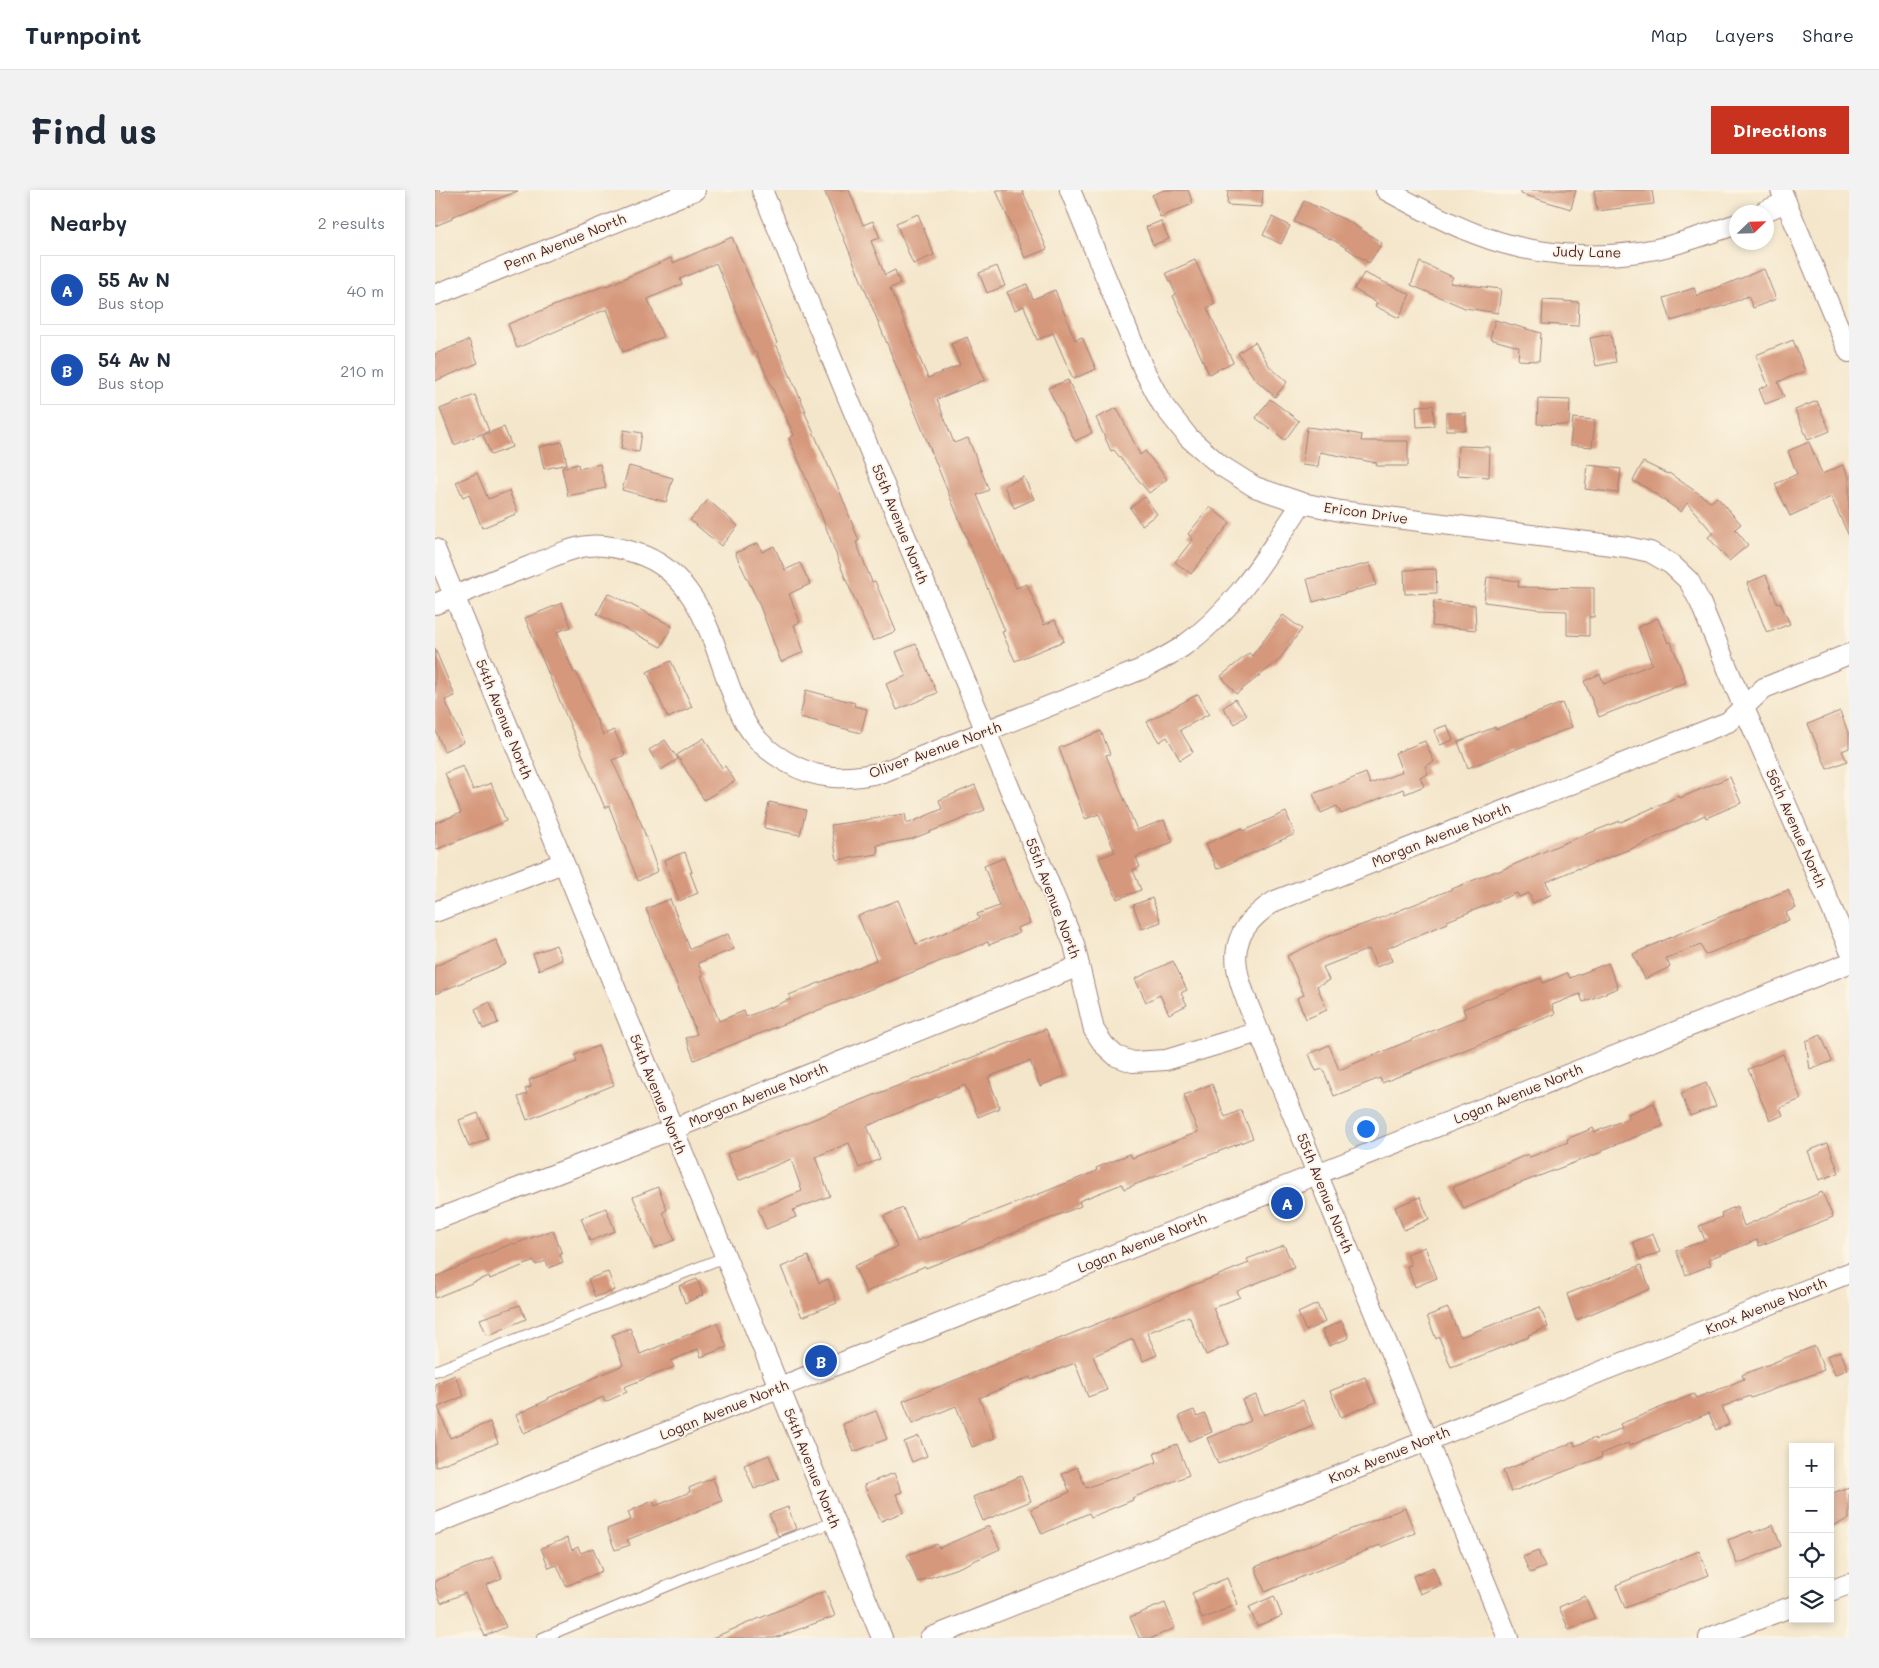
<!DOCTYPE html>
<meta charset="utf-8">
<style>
body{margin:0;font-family:Mali,sans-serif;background:#f2f2f3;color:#1f2937}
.controls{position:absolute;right:15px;bottom:15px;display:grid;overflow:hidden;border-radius:0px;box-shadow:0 2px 8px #0003}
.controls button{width:45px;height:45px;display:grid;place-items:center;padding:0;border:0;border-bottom:1px solid #e0e1e3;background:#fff;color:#1f2937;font:25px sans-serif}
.compass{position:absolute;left:1294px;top:15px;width:45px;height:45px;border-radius:50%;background:#fff;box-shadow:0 2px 8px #0003;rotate:67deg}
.you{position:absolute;left:930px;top:938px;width:18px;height:18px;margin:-12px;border:4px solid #fff;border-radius:50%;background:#1a73e8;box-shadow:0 0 0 8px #1a73e833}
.badge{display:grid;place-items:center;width:32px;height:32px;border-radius:50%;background:#c8321e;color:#fff;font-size:16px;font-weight:700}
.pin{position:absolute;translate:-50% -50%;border:2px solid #fff;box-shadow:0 1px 5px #0006}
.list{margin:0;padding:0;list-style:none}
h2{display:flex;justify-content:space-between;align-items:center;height:65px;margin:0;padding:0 20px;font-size:21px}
h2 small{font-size:16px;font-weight:400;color:#747a83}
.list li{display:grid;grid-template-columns:32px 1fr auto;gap:15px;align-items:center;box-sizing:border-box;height:70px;margin:0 10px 10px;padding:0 10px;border:1px solid #e0e1e3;border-radius:0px}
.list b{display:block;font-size:19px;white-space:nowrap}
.list p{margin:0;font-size:16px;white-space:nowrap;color:#747a83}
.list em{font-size:16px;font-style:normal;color:#747a83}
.icon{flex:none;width:28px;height:28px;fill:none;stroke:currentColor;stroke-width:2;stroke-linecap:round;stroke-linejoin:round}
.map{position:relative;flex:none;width:1414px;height:1448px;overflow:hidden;border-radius:0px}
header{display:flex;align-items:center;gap:30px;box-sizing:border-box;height:70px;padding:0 25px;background:#fff;border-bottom:1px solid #e0e1e3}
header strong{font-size:24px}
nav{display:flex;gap:28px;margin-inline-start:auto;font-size:18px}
.intro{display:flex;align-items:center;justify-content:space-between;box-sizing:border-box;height:120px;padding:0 30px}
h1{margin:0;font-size:35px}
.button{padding:12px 22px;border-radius:0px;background:#c8321e;color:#fff;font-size:18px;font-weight:700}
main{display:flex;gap:30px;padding:0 30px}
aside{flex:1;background:#fff;border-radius:0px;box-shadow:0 2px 8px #0003}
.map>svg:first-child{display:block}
</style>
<header>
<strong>Turnpoint</strong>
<nav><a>Map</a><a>Layers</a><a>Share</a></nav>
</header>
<div class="intro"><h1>Find us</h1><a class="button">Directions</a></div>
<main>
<aside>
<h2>Nearby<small>2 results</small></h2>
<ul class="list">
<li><span class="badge" style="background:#1a4fb4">A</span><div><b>55 Av N</b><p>Bus stop</p></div><em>40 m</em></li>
<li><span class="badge" style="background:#1a4fb4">B</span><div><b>54 Av N</b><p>Bus stop</p></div><em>210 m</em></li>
</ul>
</aside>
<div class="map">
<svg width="1414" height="1448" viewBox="0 0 1414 1448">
<rect width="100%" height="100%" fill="#fcf5e5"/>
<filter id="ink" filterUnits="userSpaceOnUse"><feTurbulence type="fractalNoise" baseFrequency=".02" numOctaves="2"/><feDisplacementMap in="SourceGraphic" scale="10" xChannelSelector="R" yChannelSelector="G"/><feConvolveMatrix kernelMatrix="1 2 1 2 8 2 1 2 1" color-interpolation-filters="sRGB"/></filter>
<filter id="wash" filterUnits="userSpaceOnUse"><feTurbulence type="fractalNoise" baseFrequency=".0096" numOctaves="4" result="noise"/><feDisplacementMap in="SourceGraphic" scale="20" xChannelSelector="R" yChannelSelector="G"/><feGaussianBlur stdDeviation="1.12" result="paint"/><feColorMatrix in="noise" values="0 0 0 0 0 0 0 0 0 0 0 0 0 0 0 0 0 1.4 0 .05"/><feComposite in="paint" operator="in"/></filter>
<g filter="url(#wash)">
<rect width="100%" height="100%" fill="#f4e6cb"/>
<g id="blocks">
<g fill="#d5987c">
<path d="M0,0H5L6,3L13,0L83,1L16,27L17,29L0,36Z"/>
<path d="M389,0H414L428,35L438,31L445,48L436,51L450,85L460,80L465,94L455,98L493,188L525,175L516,154L532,147L550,190L502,209L519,253L533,248L554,300L542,305L581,398L592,394L609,435L620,430L629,451L580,471L567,442L570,441Z"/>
<path d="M561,0H587L612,59L590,68Z"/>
<path d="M729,0H753L758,14L725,27L717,5Z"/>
<path d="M793,0H828L827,17L792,15Z"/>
<path d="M1086,0H1141L1136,19L1086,4Z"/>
<path d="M1159,0H1217L1219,14L1162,21Z"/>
<path d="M869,11L913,31L947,53L934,73L902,52L859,32Z"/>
<path d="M483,24L499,65L478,74L461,33Z"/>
<path d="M837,27L855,36L846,54L828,45Z"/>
<path d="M726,31L734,49L718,55L711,37Z"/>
<path d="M297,47L342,153L341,154L371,221H369L405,302L424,351L421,352L437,392L440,391L461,441L438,451L409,385L384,319L354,248L359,245L321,162L319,163L281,73L245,89L247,94L213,109L228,147L188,162L172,119L82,158L73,134L171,95L172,96L236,68L238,73Z"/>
<path d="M760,70L780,114L772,118L798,172L774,184L738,106L741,104L731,83Z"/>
<path d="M985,72L1018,87L1015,93L1066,99L1063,123L1030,118L976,95Z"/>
<path d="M562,76L570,96L552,103L544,83Z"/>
<path d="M1329,79L1341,109L1318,118L1313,106L1291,115L1236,131L1229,108L1259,98L1262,106Z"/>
<path d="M929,83L975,104L964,128L940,116L942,113L919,99Z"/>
<path d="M592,94L598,109L620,100L640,150L647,147L661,179L638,189L618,143L602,150L589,116L580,120L572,102Z"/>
<path d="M1108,110L1144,112L1143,136L1107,134Z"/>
<path d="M1060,130L1106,143L1104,171L1083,170L1084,157L1055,149Z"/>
<path d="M1176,144L1181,172L1161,176L1155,148Z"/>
<path d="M34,150L43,173L0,191V164Z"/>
<path d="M1358,150L1370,181L1343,192L1349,207L1330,214L1324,199L1333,195L1321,165Z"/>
<path d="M820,152L835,177L852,192L840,207L819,188L803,163Z"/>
<path d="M633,190L657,243L640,251L613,198Z"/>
<path d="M40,205L54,241L19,255L5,219Z"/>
<path d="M835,209L864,231L850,250L821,228Z"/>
<path d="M1103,209L1135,210L1134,235L1102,234Z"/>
<path d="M1382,211L1395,241L1373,250L1360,220Z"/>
<path d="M998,215L999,236L982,237L981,216Z"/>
<path d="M682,218L705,265L710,261L732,289L714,303L679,260L676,261L661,228Z"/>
<rect x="1011" y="223" width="20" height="17"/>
<path d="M1138,228L1160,230L1157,257L1135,255Z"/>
<path d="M69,237L77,257L56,265L48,245Z"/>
<path d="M872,237L895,240L896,239L927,245L926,251H973V276H941L942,273L885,262L883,277L867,275Z"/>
<path d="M189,240L207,243L204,262L186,259Z"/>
<path d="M127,252L132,274L109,279L104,257Z"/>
<path d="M1374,252L1387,284L1408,275L1414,287V346L1396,307L1355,326L1340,294L1362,284L1353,261Z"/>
<path d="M1023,256L1055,257L1054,287L1022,285Z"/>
<path d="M1208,272L1233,284L1234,283L1276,312L1282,307L1306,334L1300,339L1313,355L1294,371L1273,347L1278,343L1252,313L1246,322L1212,298L1198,291Z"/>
<path d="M143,274L144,279L165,274L171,298L133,306L127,278Z"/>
<path d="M1153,275L1186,279L1183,303L1150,299Z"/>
<path d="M194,276L238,288L231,312L187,300Z"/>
<path d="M42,283L53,309L74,301L83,323L47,338L34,304L28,307L21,292Z"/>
<path d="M589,287L599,309L579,318L569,296Z"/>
<path d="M710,307L722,324L707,335L695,318Z"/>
<path d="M273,310L303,336L286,356L255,330Z"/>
<path d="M775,317L795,333L756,384L740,372L758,349L753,344Z"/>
<path d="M323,353L327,362L339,356L350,380L365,373L375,394L354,404L365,432L359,435L369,462L346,472L323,411L300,363Z"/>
<path d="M935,373L941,395L878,412L872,389Z"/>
<path d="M1001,379L1002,403L970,404L969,380Z"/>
<path d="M1331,385L1342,413L1345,412L1355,434L1332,443L1312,393Z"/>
<path d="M1052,387L1084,391L1083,397L1159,398V427H1154V446L1132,445V421L1103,420V419L1049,412Z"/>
<path d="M173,403L237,436L226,457L162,424Z"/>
<path d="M999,411L1040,415L1041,440L997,436Z"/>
<path d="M127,413L136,437L122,442L139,483L141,482L168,545L179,540L190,565L177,570L206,633L223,681L203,691L174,616L170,618L90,428Z"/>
<path d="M848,425L867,439L843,471L801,504L786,486L814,463L817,466Z"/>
<path d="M1223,428L1233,453L1236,452L1251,492L1164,527L1149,491L1165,484L1169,494L1217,474L1203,437Z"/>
<path d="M481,454L502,503L462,520L451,494L471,486L461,462Z"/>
<path d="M0,459L20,506L10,510L29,552L9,561L0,539Z"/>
<path d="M236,471L257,517L233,528L212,482Z"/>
<path d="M371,500L420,513L419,516L432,519L426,543L365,527Z"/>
<path d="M763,504L774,524L745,540L758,562L745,570L732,547L724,552L712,532Z"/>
<path d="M800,509L812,525L800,534L788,518Z"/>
<path d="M1127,513L1137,537L1033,578L1023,552L1060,537L1061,539Z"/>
<path d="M1405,521L1414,545V558L1407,561L1412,571L1392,579L1373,534Z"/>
<path d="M1012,535L1018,550L1005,555L999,540Z"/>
<path d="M666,541L675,564L671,565L702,640L729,630L738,652L701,667L705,677L698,680L706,700L682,709L664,668L680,662L664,624L650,629L624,558Z"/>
<path d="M269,548L287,578L290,576L300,591L269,610L242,565Z"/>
<path d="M230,550L243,569L226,580L214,560Z"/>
<path d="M990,551L999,572L990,576L993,584L985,587L989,596L970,604L968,599L906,624L902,616L886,623L878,604L931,583L935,594L967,582L960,563Z"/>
<path d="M28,576L38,600L56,593L71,631L0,660V633L26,623L10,583Z"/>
<path d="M1295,587L1306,613L1271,628L1270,625L1203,656L1144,679V678L1111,692L1117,704L1098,713L1094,703L1084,707L1082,703L1012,731L1013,733L952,758L957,771L941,777L934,759L888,777L894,790L882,796L892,820L871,829L862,808L869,805L852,766L892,747L941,730L1061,681L1062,682L1124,655L1185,631L1186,632L1244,606L1245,608Z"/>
<path d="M540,595L550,620L477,649L442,655L443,664L402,670L396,635L470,624L472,634L507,619L504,610Z"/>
<path d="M334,612L371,620L365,645L329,638Z"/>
<path d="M851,622L860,644L782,679L771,654L807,638L808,641Z"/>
<path d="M250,662L257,682H255L263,703L244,711L229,670Z"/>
<path d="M569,668L595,733L582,738L584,743L554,755L553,752L259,870L251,848L262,844L211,719L235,709L255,759L293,744L299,759L263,773L268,785L266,786L284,831L309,821L311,827L356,809L354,805L441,770L423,726L463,710L481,754L544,729L542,724L564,716L549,676Z"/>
<path d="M1353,700L1361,718L1351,722L1354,730L1270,765L1266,755L1231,768L1235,777L1210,789L1198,764L1257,738Z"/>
<path d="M717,708L726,732L707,739L698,715Z"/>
<path d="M61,750L71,774L0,804V776Z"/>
<path d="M121,755L127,770L104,780L98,764Z"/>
<path d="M738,771L752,800L746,803L752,815L734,824L725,805L711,812L700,789Z"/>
<path d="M1173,773L1183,798L1148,812L1145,804L1117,815L1120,824L947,893L945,888L899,906L888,879L881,881L874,864L894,855L904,880L1031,827L1028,819L1047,811L1106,788L1108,793L1132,783L1135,788Z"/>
<path d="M55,812L63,833L48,839L40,819Z"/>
<path d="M611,839L630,886L605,896L595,871L553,887L565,918L543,927L530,895L432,936L445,969L424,978L414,953L380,967L395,1006L358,1020L361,1027L331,1039L323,1019L367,1001L356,969L303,991L292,964L452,900Z"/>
<path d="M1386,845L1397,871L1375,880L1371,851Z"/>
<path d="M163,856L179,895L92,930L83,907L92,904L90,899L96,897L94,890L142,872L140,865Z"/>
<path d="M1348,864L1366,909L1345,918L1348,925L1335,931L1313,879Z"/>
<path d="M1271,893L1281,916L1255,926L1246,903Z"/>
<path d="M777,894L790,927L806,920L818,948L689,999L687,994L644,1011L646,1016L491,1078L490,1076L431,1102L419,1076L462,1057L449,1026L468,1018L482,1051L599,1006L662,981L661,978L695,964L697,968L763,942L749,905Z"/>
<path d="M1219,913L1228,936L1167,960V962L1078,996L1029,1019L1018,997L1093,964L1095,967L1133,952L1132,949L1158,938L1160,942L1194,928L1193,924Z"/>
<path d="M43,923L53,949L34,957L24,930Z"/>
<path d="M1393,953L1404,983L1384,990L1373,961Z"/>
<path d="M223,997L232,1020L228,1022L240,1050L220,1058L198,1007Z"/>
<path d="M1387,1002L1398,1027L1324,1056L1322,1050L1274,1069L1276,1075L1251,1085L1241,1061L1270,1050L1264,1036L1287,1027L1286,1023L1302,1016L1309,1036Z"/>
<path d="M985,1007L994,1029L969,1040L960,1017Z"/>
<path d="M171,1018L180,1041L155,1051L146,1028Z"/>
<path d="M118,1040L127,1064L125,1065L128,1072L114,1078L111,1071L101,1075L99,1071L55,1089L54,1086L0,1108V1087L78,1053L79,1054Z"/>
<path d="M1218,1044L1225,1062L1205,1070L1198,1052Z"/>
<path d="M849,1055L859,1078L802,1101L805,1107L778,1118L793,1155L771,1165L754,1126L712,1143L722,1165L708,1171L698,1149L658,1166L672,1200L653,1207L640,1173L596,1190L595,1187L544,1208L560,1248L537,1257L521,1216L477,1234L468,1211L814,1073L812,1069Z"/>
<path d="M990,1057L1002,1088L980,1097L972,1076L976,1075L972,1064Z"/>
<path d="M373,1066L384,1093L393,1089L402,1113L367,1127L346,1077Z"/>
<path d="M1206,1075L1215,1099L1141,1130L1132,1104Z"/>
<path d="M173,1082L180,1100L160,1107L153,1089Z"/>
<path d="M262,1089L268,1105L250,1113L244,1096Z"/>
<path d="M882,1114L890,1132L871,1141L863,1123Z"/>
<path d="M85,1115L91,1129L52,1146L45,1129Z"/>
<path d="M1105,1117L1113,1137L1093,1145L1094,1147L1016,1177L1004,1147L1001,1149L992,1126L1013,1118L1025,1147Z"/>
<path d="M907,1131L914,1148L894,1156L887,1140Z"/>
<path d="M282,1133L292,1157L266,1167L263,1159L236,1171L239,1177L189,1197L192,1202L170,1212L168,1207L89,1243L81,1225L114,1209L113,1208L188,1175L177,1145L195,1138L205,1164Z"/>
<path d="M1380,1156L1389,1180L1316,1208L1315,1206L1287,1217L1294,1234L1281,1240L1274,1223L1194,1256L1193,1253L1166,1264L1167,1267L1076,1302L1068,1281L1139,1252L1140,1256L1160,1248V1250L1187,1238L1185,1234L1259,1204L1261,1208L1290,1197L1309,1189L1307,1185Z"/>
<path d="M1405,1161L1413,1179L1400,1185L1392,1166Z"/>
<path d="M20,1185L29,1206L3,1217L15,1248L55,1232L63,1253L0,1277V1194Z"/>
<path d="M930,1187L941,1212L906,1227L895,1201Z"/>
<path d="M821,1205L829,1225L868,1210L878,1235L783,1274L772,1248L816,1231L807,1210Z"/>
<path d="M759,1220L762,1227L770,1224L777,1242L754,1251L744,1226Z"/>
<path d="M441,1221L452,1249L419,1262L408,1234Z"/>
<path d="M484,1246L492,1266L477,1272L469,1252Z"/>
<path d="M742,1254L754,1285L697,1308L698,1310L656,1327L654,1323L607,1344L596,1319L635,1302L627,1284L642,1277L651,1298L722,1272L719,1263Z"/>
<path d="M334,1265L344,1289L319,1299L309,1275Z"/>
<path d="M459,1283L467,1302L461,1304L469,1322L446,1331L429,1295Z"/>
<path d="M586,1286L596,1311L548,1331L538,1307Z"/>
<path d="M278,1288L287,1311L192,1350L195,1355L180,1360L172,1339L196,1330L193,1322L218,1311L220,1316L255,1302L254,1298Z"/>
<path d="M1414,1297V1329L1395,1337V1304Z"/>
<path d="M353,1317L361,1339L343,1346L334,1324Z"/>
<path d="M970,1318L980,1343L946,1357L945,1355L830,1402L820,1377Z"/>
<path d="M1338,1335L1346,1356L1302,1374L1293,1350L1316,1341L1317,1343Z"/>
<path d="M554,1336L565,1359L528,1376L483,1392L472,1365L502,1354L504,1358Z"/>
<path d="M132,1348L137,1360L143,1357L146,1363L158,1358L167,1381L131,1396L122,1375L114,1378L106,1358Z"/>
<path d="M1103,1361L1110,1377L1095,1383L1088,1367Z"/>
<path d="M1264,1361L1274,1385L1190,1418L1181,1395Z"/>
<path d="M58,1367L67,1388L51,1395L71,1437L50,1446L30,1403L6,1413L0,1396V1391Z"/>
<path d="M998,1377L1006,1395L985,1404L978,1386Z"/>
<path d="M792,1388L803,1414L767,1429L757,1403Z"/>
<path d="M390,1401L400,1426L340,1448H277Z"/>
<path d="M839,1406L847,1426L822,1436L814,1417Z"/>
<path d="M1150,1406L1160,1429L1134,1440L1124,1417Z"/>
<path d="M730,1413L740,1438L717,1448H704L695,1427Z"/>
</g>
</g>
</g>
<g filter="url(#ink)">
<use href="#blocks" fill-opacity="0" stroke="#9f827b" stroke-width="1"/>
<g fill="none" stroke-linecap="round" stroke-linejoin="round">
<defs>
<g id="service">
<path d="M0,1181L290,1067"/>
<path d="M107,1448L271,1380L399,1332"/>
</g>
<g id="minor">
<path d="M327,0L639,754L659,840L669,855L681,866L698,872L731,870L824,842L1073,1448"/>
<path d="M635,0L708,178L727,214L754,248L785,275L820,297L867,313L905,321L1192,357L1215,362L1236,374L1254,391L1265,412L1309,518L1414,758"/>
<path d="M951,0C980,16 1010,32 1041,44C1097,66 1162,71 1221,59C1249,53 1275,43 1302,34"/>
<path d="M1346,0L1414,162"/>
<path d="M1328,22L1351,12"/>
<path d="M0,105L260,0"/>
<path d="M0,359L447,1448"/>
<path d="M0,414C32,401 63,388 95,376C113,369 133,358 153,356C169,354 185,358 201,363C262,382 276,447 296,500C302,515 308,532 318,544C326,555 338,564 350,571C383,591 412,590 448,582L707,479C721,472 735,465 747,457C799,421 833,364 867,313"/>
<path d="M0,722L128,673"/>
<path d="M824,842C803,787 779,750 840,711L1293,532L1329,498L1414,464"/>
<path d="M0,1030L238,939L644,776"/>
<path d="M0,1334L1414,773"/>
<path d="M1395,1401L1414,1394"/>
<path d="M495,1448L1414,1083"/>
<path d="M1274,1448L1358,1416"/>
</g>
</defs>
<use href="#service" stroke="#9f827b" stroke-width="12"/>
<use href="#minor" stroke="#9f827b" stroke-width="22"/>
<use href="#service" stroke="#fff" stroke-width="10"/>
<use href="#minor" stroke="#fff" stroke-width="20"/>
</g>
</g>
<g text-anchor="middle" stroke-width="4" stroke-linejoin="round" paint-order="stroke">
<g font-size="14" fill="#4a1f2b" stroke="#fcf5e5">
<text transform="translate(130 52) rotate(-22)" y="5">Penn Avenue North</text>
<text transform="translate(1152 62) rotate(1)" y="5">Judy Lane</text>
<text transform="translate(931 323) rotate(8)" y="5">Ericon Drive</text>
<text transform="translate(465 334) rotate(68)" y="5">55th Avenue North</text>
<text transform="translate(69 529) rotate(68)" y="5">54th Avenue North</text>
<text transform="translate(500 560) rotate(-20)" y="5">Oliver Avenue North</text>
<text transform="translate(1361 638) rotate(66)" y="5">56th Avenue North</text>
<text transform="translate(1006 645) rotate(-22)" y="5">Morgan Avenue North</text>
<text transform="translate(618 708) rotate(69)" y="5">55th Avenue North</text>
<text transform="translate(223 904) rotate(68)" y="5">54th Avenue North</text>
<text transform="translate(1083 904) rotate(-22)" y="5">Logan Avenue North</text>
<text transform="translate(323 905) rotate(-22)" y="5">Morgan Avenue North</text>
<text transform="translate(890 1003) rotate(68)" y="5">55th Avenue North</text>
<text transform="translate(707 1053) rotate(-22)" y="5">Logan Avenue North</text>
<text transform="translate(1331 1116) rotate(-22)" y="5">Knox Avenue North</text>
<text transform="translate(289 1220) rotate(-22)" y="5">Logan Avenue North</text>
<text transform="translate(954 1265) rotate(-22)" y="5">Knox Avenue North</text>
<text transform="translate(377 1278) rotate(68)" y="5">54th Avenue North</text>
</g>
</g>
</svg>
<div class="controls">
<button>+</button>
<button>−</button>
<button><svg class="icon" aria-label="locate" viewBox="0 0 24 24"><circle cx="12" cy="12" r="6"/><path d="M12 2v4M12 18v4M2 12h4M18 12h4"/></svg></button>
<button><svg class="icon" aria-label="layers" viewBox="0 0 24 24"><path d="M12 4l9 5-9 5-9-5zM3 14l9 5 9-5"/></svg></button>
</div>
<svg class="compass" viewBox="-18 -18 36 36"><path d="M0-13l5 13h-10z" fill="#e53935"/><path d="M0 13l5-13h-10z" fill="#747a83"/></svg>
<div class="you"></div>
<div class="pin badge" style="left:852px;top:1013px;background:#1a4fb4">A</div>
<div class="pin badge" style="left:386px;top:1171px;background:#1a4fb4">B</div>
</div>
</main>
